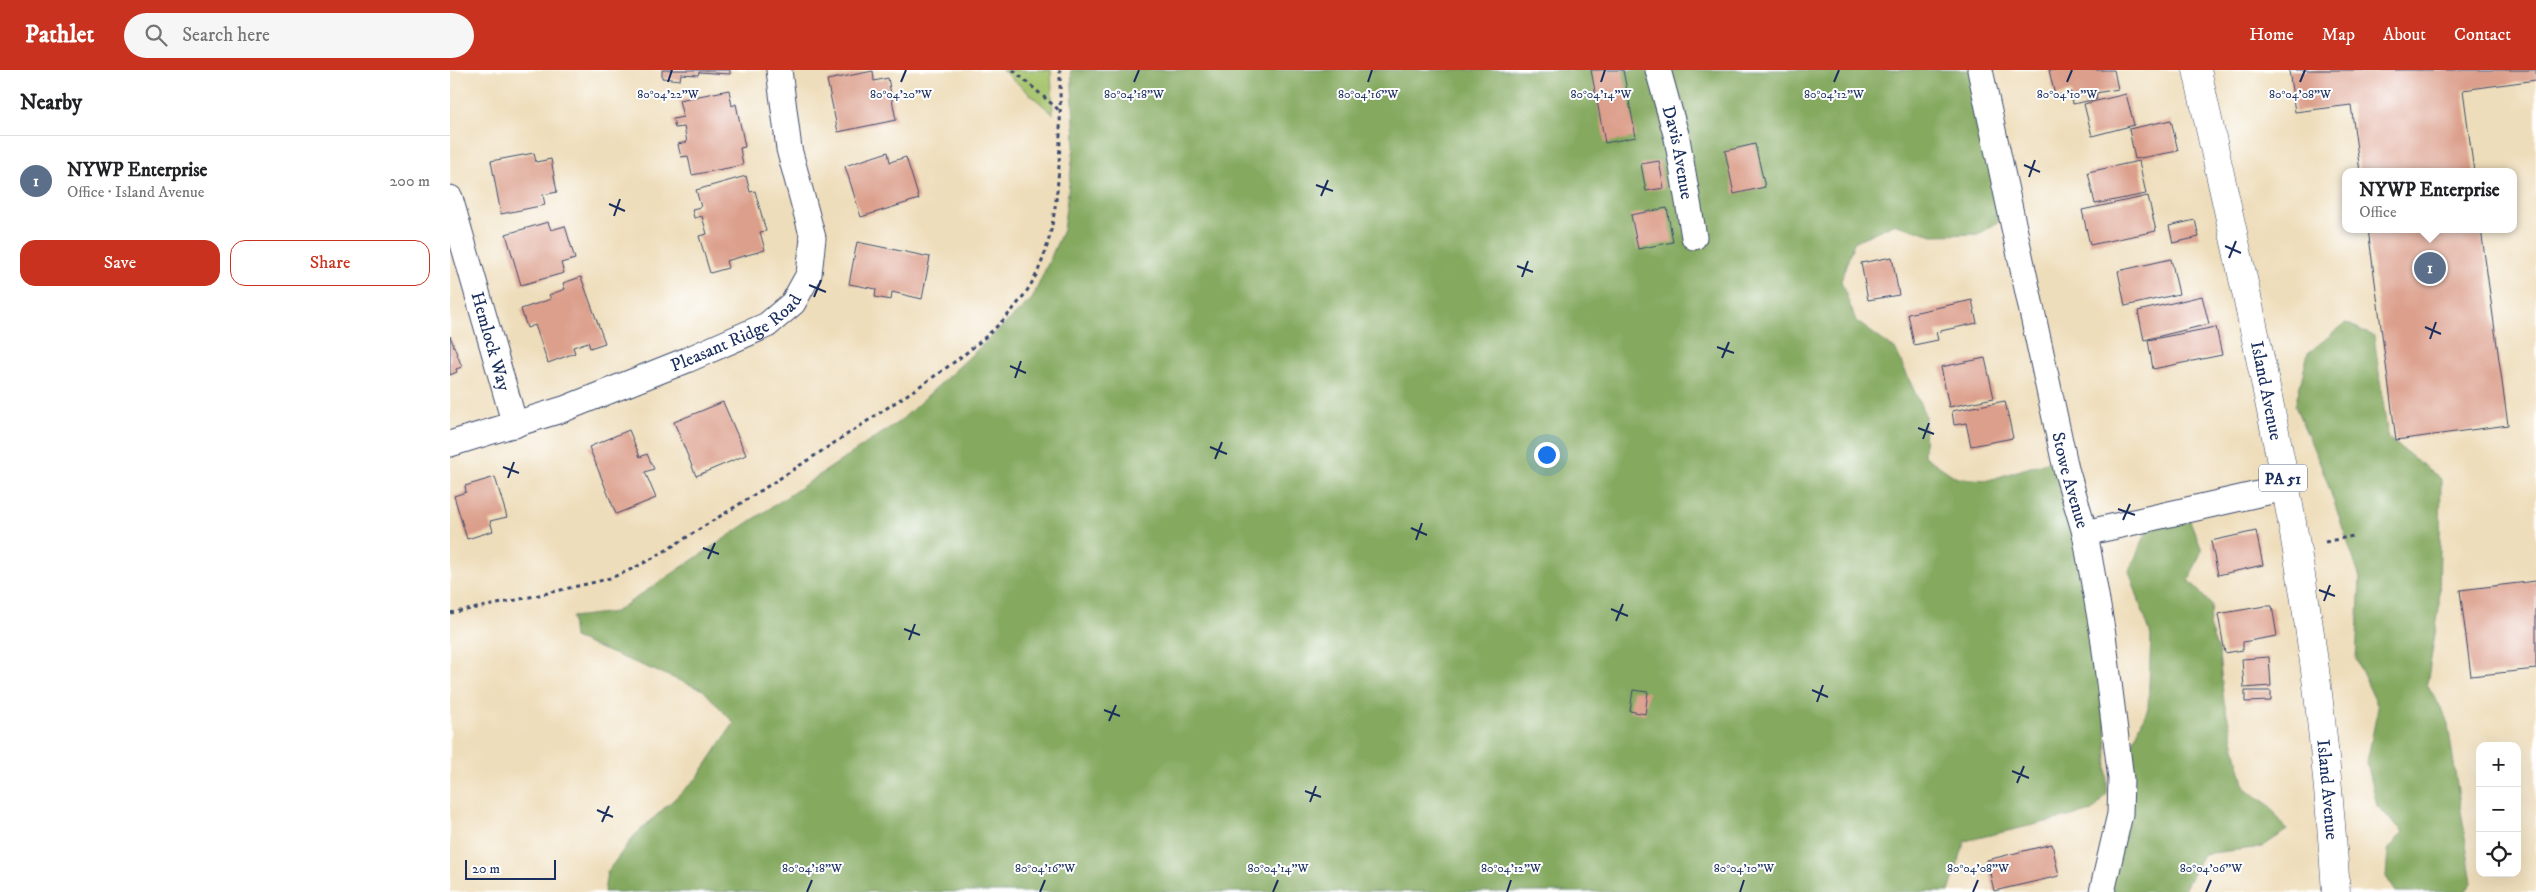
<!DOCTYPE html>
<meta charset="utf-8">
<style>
body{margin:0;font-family:"IM FELL DW Pica",serif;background:#f6f6f6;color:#202124}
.controls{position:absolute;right:15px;bottom:15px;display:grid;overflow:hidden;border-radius:10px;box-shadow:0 5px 20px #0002}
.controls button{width:45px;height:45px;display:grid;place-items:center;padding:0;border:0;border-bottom:1px solid #e0e0e0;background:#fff;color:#202124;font:25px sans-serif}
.scale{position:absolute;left:15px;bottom:12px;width:91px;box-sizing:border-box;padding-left:5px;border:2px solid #1b2f5e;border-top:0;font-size:14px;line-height:18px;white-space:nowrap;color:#1b2f5e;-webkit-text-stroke:4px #fff;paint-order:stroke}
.you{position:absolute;left:1096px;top:384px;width:18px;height:18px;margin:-12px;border:4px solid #fff;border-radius:50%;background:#1a73e8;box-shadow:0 0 0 8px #1a73e833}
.badge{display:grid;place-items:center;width:32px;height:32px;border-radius:50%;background:#c8321e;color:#fff;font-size:16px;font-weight:700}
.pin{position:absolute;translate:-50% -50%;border:2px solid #fff;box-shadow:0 1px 5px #0006}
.popup{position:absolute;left:1892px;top:98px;width:175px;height:65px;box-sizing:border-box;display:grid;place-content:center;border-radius:10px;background:#fff;filter:drop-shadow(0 1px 4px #0005);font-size:16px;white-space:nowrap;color:#757577}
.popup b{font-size:19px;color:#202124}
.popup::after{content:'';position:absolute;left:50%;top:100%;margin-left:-10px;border:10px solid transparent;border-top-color:#fff}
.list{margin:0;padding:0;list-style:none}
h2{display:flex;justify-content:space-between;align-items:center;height:65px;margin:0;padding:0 20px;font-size:21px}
h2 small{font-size:16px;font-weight:400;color:#757577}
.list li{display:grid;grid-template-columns:32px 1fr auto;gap:15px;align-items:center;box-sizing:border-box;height:90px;padding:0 20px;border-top:1px solid #e0e0e0}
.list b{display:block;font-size:19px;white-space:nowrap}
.list p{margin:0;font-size:16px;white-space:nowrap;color:#757577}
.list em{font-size:16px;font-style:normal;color:#757577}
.actions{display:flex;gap:10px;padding:15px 20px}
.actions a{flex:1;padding:11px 0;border:1px solid #c8321e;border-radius:15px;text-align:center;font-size:18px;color:#c8321e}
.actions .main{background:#c8321e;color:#fff}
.icon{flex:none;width:28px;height:28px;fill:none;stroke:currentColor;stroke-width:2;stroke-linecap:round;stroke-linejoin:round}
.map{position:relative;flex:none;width:2086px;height:822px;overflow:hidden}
header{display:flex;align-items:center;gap:30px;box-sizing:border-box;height:70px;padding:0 25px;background:#c8321e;color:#fff}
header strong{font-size:24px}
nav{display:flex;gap:28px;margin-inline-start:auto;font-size:18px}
.search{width:350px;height:45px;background:#f6f6f6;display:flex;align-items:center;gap:12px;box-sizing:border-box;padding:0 18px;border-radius:28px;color:#757577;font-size:19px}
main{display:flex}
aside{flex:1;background:#fff}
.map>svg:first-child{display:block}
</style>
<header>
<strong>Pathlet</strong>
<div class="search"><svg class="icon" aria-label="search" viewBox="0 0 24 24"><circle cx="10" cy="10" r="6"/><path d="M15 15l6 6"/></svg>Search here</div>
<nav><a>Home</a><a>Map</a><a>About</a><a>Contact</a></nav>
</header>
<main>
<aside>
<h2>Nearby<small></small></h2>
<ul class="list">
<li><span class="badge" style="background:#5c6f8a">1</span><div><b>NYWP Enterprise</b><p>Office · Island Avenue</p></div><em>200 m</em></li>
</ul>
<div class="actions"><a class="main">Save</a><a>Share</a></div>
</aside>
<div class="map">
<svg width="2086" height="822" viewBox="0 0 2086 822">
<rect width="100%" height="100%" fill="#fff"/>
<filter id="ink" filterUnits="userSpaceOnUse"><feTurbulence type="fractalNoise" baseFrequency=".02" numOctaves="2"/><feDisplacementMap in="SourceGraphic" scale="10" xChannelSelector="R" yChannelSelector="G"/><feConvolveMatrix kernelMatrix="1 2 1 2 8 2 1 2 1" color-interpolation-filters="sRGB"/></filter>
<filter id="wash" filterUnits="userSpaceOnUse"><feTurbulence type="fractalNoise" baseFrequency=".0096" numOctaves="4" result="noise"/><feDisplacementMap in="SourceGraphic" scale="20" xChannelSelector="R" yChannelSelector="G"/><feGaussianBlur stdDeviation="1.12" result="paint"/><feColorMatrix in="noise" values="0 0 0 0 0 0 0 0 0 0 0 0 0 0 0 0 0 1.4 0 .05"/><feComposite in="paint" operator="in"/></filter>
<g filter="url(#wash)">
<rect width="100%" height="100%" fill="#eeddba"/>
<path fill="#a5c36a" stroke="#607964" d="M552,0H601L603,44Z"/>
<g fill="#84a95e" stroke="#506c5e">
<path d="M621,0H1527L1559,145L1529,164L1483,165L1443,154L1404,172L1391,211L1406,251L1446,280L1475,345L1474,386L1507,408L1539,410L1612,387L1656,607L1657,724L1643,741L1515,771L1499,822H154L157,802L184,766L247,708L284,653L253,620L124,568L122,547L165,542L450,351L582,229L613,160L625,69Z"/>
<path d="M1896,253L1924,266L1938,368L1991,409L1989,539L1977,614L1997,648L2022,813L2015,822H1946L1936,807L1938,780L1953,762L1927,736L1917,692L1928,637L1906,589L1910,508L1874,403L1845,336L1858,283Z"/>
<path d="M1738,446L1752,480L1739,510L1762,536L1759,556L1769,584L1774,632L1795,718L1819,735L1837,760L1812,777L1753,784L1733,822H1657L1674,692L1698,638L1701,566L1679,501L1700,455Z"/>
</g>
<g id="blocks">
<g fill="#dc9f8b">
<path d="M212,0H280V4L249,2L248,5L231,4L230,10L212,8Z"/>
<path d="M1141,0H1173L1186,67L1155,73Z"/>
<path d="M1599,0H1664L1668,19L1646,23L1647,29L1623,34L1621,22L1605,26Z"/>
<path d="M1839,0H2086V10L2013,20L2024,102H1910L1901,35L1845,42Z"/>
<path d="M423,1L424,11L438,8L446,50L388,62L377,10Z"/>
<path d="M279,20L282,36L286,34L293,67L295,77L290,78L293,95L242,105L238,86L231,87L229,79L228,74L237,72L234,57L225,58L223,49L233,47L229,30Z"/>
<path d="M1676,24L1684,55L1642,66L1634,34Z"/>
<path d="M1721,50L1728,81L1685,89L1679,59Z"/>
<path d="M1305,74L1315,117L1284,124L1275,81Z"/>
<path d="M438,82L440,92L456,87L469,129L411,147L395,96Z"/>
<path d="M84,83L86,92L101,89L107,122L93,125L95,135L51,144L41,91Z"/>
<path d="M1209,91L1214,118L1196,121L1191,94Z"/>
<path d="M1689,91L1696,124L1645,134L1638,102Z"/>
<path d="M296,106L300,122L305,121L314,154L316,161L310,162L315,180L276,191L278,198L260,203L249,166L257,164L252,146L244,148L242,139L251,137L246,120Z"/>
<path d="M1698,126L1706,161L1640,175L1632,140Z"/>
<path d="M1217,138L1223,172L1188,179L1181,145Z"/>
<path d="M1745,150L1749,167L1723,173L1719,156Z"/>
<path d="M98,152L101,160L115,156L125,189L111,193L114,203L71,215L56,164Z"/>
<path d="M1918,159H2031L2058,355L1946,370Z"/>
<path d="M407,172L480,187L472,229L442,222L441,230L425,227L426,219L399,214Z"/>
<path d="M1442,187L1449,225L1418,230L1411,193Z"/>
<path d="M1721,189L1729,224L1675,236L1668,201Z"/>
<path d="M131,207L155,273L140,278L138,272L123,277L125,283L98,293L85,255L77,258L71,239L101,229L99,225L115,219L113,213Z"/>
<path d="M1752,226L1759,254L1694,270L1688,241Z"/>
<path d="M1522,230L1527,253L1486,262L1488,270L1464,275L1458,244Z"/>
<path d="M1766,257L1772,285L1703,299L1698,270Z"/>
<path d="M0,266L12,297L6,299L7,302L0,305Z"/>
<path d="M1535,288L1544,328L1499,337L1491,297Z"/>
<path d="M1555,331L1563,368L1521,376L1516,353L1504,355L1502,341Z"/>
<path d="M273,332L296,385L246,406L224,352Z"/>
<path d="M179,360L190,387L197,384L204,399L195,402L206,428L166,444L139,377Z"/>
<path d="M45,407L57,447L40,451L43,461L17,469L4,426L16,422L15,416Z"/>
<path d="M1806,461L1813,495L1768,505L1761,471Z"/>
<path d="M2086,511V599L2021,606L2010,520Z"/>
<path d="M1815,536H1822L1827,566L1793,572V580L1775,583L1768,544Z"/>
<path d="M1819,587L1821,616L1794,618L1792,589Z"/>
<path d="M1183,620L1198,622L1195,644L1180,641Z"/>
<path d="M1795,621H1821V631L1795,632Z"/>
<path d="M1602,774L1609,806L1544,821L1537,790Z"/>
</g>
</g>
</g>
<g filter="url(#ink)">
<use href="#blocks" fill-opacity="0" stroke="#3b496c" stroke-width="1"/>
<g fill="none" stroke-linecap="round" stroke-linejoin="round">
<defs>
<g id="street">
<path id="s1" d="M1208,0L1227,68L1244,167"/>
<path id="s2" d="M1530,0L1616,399L1635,463L1653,565L1671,709L1670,744L1652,822"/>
<path id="s3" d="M0,128L65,355"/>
<path id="s4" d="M0,374L114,339L237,290L317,255L343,233L359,204L363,168L339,79L329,0"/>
<path d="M1635,463L1835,418"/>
</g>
<g id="primary">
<path id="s5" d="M1747,0C1790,196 1837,393 1864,592C1874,668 1881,746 1886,822"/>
</g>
</defs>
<use href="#street" stroke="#3b496c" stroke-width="27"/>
<use href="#primary" stroke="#3b496c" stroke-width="29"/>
<g stroke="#3b496c" stroke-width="3" stroke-dasharray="4 4" stroke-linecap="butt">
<path d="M563,0L610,41"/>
<path d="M1875,472L1903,466"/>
<path d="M0,543C39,536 77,528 115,519C131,515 148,512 163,507C203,492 240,464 277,442C328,410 378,377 428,344C481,308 553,266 584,209C614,153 610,62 610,0"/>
</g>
<use href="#street" stroke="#fff" stroke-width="25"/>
<use href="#primary" stroke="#fff" stroke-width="28"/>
</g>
</g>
<path fill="none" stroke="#1b2f5e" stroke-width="2" d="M218,12L222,0M451,12L456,0M684,12L689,0M918,12L922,0M1151,12L1155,0M1384,12L1389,0M1617,12L1622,0M1850,12L1855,0M1574,95L1590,102M1579,107L1585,90M866,115L883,121M871,126L878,110M159,134L175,141M164,146L170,129M1775,176L1791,183M1779,188L1786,171M1067,196L1083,202M1072,207L1078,191M359,215L376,222M364,227L371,210M1975,257L1991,264M1980,269L1986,252M1267,277L1284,283M1272,288L1279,272M560,296L576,303M565,308L571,291M1468,358L1484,364M1473,369L1479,353M760,377L777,384M765,389L772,372M53,397L69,403M58,408L64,392M1668,439L1685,445M1673,450L1680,434M961,458L977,465M966,470L972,453M253,478L269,484M258,489L265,473M1869,520L1885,526M1874,531L1880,515M1161,539L1178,546M1166,551L1173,534M454,559L470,565M459,570L465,554M1362,620L1378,627M1367,632L1373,615M654,640L670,646M659,651L666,635M1562,701L1579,708M1567,713L1574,696M855,721L871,727M860,732L866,716M147,740L163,747M152,752L159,736M357,822L362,810M590,822L595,810M823,822L828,810M1057,822L1061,810M1290,822L1294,810M1523,822L1528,810M1756,822L1761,810"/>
<g text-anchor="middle" stroke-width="4" stroke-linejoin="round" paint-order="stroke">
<rect fill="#fff" stroke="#5f6d8e" stroke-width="1" x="1809" y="394.5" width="48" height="27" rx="4"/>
<g font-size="16" font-weight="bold" fill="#1b2f5e">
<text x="1833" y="414">PA 51</text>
</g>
<g font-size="18" fill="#1b2f5e" stroke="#fff">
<text dy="6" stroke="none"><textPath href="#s1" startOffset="85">Davis Avenue</textPath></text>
<text dy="6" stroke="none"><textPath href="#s4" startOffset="308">Pleasant Ridge Road</textPath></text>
<text dy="6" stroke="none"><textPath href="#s3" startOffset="149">Hemlock Way</textPath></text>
<text dy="6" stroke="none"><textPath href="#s5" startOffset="328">Island Avenue</textPath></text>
<text dy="6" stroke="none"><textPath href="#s2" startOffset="420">Stowe Avenue</textPath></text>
<text dy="6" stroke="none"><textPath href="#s5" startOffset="732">Island Avenue</textPath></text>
</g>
</g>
<g font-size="12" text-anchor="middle" fill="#1b2f5e" stroke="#fff" stroke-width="4" stroke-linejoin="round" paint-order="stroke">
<text x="218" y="28">80°04'22"W</text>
<text x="451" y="28">80°04'20"W</text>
<text x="684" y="28">80°04'18"W</text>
<text x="918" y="28">80°04'16"W</text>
<text x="1151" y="28">80°04'14"W</text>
<text x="1384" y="28">80°04'12"W</text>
<text x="1617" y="28">80°04'10"W</text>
<text x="1850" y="28">80°04'08"W</text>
<text x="362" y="802">80°04'18"W</text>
<text x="595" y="802">80°04'16"W</text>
<text x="828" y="802">80°04'14"W</text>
<text x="1061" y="802">80°04'12"W</text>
<text x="1294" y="802">80°04'10"W</text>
<text x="1528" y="802">80°04'08"W</text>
<text x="1761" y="802">80°04'06"W</text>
</g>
</svg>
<div class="controls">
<button>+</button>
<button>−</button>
<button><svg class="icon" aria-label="locate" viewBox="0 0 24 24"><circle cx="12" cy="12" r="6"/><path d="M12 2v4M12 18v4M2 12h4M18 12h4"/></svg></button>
</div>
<div class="scale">20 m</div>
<div class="you"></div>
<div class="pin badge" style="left:1980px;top:198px;background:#5c6f8a">1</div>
<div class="popup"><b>NYWP Enterprise</b>Office</div>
</div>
</main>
